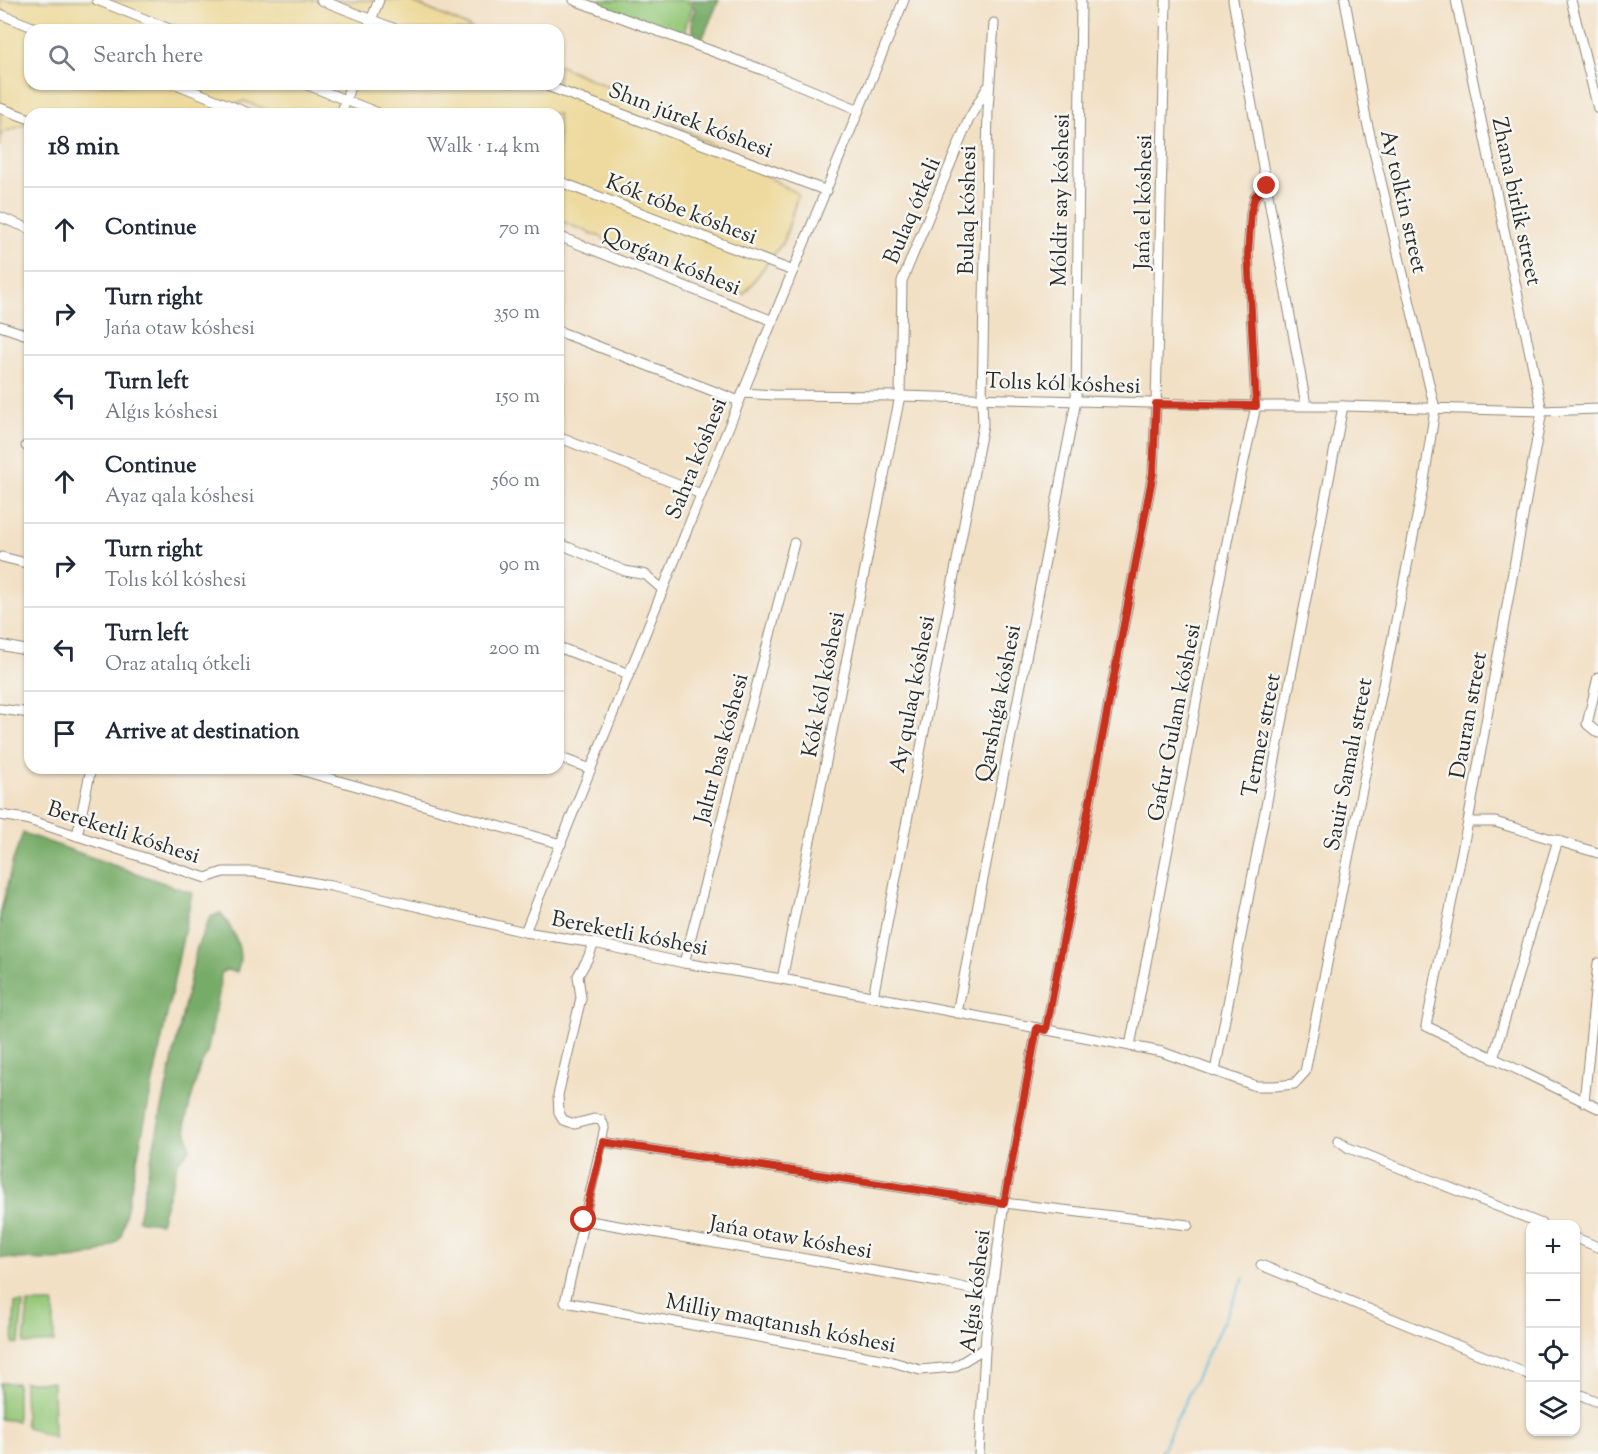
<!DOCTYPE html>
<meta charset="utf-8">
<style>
body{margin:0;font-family:"Sorts Mill Goudy",serif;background:#f2f2f3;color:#1f2937}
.controls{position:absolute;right:18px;bottom:18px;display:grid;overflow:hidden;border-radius:12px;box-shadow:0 2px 4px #0004}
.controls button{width:54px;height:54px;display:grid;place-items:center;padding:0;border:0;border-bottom:2px solid #e0e1e3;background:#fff;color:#1f2937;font:30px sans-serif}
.stop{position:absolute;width:18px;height:18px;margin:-14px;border:4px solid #c8321e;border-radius:50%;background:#fff}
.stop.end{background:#c8321e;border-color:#fff;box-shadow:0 2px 6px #0008}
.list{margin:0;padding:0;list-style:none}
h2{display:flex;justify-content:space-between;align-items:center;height:78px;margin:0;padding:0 24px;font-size:26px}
h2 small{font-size:20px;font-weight:400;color:#747a83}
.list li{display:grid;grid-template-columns:39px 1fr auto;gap:18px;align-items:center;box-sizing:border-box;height:84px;padding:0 24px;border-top:2px solid #e0e1e3}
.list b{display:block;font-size:22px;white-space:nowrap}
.list p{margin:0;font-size:20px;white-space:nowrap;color:#747a83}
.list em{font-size:20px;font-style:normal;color:#747a83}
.icon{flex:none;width:33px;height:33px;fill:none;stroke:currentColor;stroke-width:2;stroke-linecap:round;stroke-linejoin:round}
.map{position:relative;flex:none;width:1598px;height:1454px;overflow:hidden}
.search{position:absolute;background:#fff;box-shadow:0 2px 4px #0004;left:24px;top:24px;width:540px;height:66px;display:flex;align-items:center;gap:15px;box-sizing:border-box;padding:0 21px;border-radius:18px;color:#747a83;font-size:22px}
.panel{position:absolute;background:#fff;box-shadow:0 2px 4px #0004;left:24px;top:108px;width:540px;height:666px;border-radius:18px}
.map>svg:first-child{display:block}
</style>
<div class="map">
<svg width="1598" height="1454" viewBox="0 0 1598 1454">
<rect width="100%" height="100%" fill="#f6f6f2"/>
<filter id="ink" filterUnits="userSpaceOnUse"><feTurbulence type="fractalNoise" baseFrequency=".0167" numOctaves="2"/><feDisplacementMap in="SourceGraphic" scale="12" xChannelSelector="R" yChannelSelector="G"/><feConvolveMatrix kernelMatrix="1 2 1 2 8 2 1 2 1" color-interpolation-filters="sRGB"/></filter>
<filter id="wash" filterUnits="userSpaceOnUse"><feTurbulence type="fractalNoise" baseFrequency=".008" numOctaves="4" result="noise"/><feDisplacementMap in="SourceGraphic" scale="24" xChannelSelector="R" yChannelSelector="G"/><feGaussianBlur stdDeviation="1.35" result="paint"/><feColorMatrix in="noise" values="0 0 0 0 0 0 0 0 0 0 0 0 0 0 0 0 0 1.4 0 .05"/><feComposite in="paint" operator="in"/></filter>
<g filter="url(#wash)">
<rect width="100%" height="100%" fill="#f2e0c5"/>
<g fill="#94c777" stroke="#607951" stroke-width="1.5">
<path d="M583,0H687L692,8L686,25V37Z"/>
<path d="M15,1303H23L19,1344H13Z"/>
<path d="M28,1303H54V1342L24,1344Z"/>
<path d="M24,1382H53L54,1438L28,1428L25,1423Z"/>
<path d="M0,1383H17V1421L0,1419Z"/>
</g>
<g fill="#77ac68" stroke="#516c4a" stroke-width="1.5">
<path d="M690,0H719L700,44L694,39L691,19L695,9Z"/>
<path d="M23,833L192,893L121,1237C95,1268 36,1259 0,1258V915L13,860Z"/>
<path d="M221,913C233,930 246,951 237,972L226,970L221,973L220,988L211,1034L207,1053L199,1069L185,1123L190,1149L178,1162L160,1223L141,1221L138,1219L197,947L210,917Z"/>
</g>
<path fill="#eeda9e" stroke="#8c8264" stroke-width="1.5" d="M0,0H408L476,30H30V84H558V65L618,91L798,194L784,241L744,294L558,220V114H278L244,101L215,114H68L64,112L30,114V123L1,133L0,146Z"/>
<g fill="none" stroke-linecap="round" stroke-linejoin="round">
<path stroke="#5cb9da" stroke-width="2" d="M1160,1454L1244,1278"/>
</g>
</g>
<g filter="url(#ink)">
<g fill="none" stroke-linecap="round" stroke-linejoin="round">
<defs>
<g id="minor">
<path d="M97,0L172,30"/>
<path d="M321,0L398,30"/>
<path d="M574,0L763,70L859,110"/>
<path d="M1233,0L1306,405"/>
<path d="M1456,0L1542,411L1468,822L1426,1026L1598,1108"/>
<path d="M1571,0L1598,109"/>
<path d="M0,14L40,30"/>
<path d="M367,30L379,0"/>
<path d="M176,84L251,114"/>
<path d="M305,84L381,114"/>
<path d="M542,84L827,191"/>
<path d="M0,108L30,119"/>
<path d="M341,114L351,84"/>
<path d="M558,181L793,271"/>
<path d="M0,217L30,229"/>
<path d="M558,236L773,321"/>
<path d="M0,326L30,336"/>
<path d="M558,331L739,401"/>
<path d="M743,393L773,395L900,396L1256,406H1343L1542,411L1598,409"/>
<path d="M558,437L701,494"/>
<path d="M26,446L30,447"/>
<path d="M558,543L625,571L646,575L663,590"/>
<path d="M2,557L30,564"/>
<path d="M0,645L30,651"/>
<path d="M558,647L629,674"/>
<path d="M1598,677L1587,724L1598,733"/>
<path d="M0,709L30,713"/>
<path d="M558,757L591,769"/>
<path d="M293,768L561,844"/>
<path d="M0,815L26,819L206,878L223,872H255L331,886L525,932L594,943L684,963L782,979L1162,1052L1256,1086H1275L1294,1084L1305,1072L1423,487L1435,409L1366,118L1345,0"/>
<path d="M1468,822H1495L1598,853"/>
<path d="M77,836L91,768"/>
<path d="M525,932L707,480L904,0"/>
<path d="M594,943L588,958L578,976L581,998L558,1095L559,1113L563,1120L574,1124L594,1119L601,1120L605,1128L565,1302L886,1360L920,1370L954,1367L985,1348"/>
<path d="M684,963L794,543"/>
<path d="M782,979L900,396L902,281L969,119L987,88"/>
<path d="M873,997L983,425L982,399L988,109L994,23"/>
<path d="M957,1013L1076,401L1081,0"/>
<path d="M1046,1030L1153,473L1156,404L1166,0"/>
<path d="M1130,1046L1233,511L1256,406L1248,253L1251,212L1255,196L1267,186"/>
<path d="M1493,1059L1558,840"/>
<path d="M1215,1071L1343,406"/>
<path d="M1584,1102L1598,963"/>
<path d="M1338,1140L1349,1148L1542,1224"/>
<path d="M603,1142L1004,1203L1188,1225"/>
<path d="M584,1220L943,1283L992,1294"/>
<path d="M1576,1238L1598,1247"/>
<path d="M1261,1265L1530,1375"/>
<path d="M1576,1393L1598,1402"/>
<path d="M979,1454L986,1334L1004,1203L1037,1028"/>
</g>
</defs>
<use href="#minor" stroke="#8e8678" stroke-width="11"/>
<use href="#minor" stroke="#fff" stroke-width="9"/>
</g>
</g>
<g fill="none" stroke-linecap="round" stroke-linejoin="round" filter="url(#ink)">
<path stroke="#c8321e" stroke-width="8" d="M584,1220L603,1142L1004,1203L1037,1028L1046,1030L1153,473L1156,404L1256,406L1248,253L1251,212L1255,196L1267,186"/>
</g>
<g text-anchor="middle" stroke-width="5" stroke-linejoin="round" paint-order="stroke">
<g font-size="22" fill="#2b2b2b" stroke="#f6f6f2">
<text transform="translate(691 119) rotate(21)" y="8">Shın júrek kóshesi</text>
<text transform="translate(1059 200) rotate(-89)" y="8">Móldir say kóshesi</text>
<text transform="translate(1405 201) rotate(77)" y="8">Ay tolkin street</text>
<text transform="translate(1518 201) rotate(78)" y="8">Zhana birlik street</text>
<text transform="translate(1142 202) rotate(-89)" y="8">Jańa el kóshesi</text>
<text transform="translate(682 208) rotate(21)" y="8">Kók tóbe kóshesi</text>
<text transform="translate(911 210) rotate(-67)" y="8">Bulaq ótkeli</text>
<text transform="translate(966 210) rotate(-89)" y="8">Bulaq kóshesi</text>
<text transform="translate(672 260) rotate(22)" y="8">Qorǵan kóshesi</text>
<text transform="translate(1063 382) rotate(2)" y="8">Tolıs kól kóshesi</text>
<text transform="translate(695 458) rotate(-68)" y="8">Sahra kóshesi</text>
<text transform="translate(822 684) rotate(-79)" y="8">Kók kól kóshesi</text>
<text transform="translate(911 694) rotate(-79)" y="8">Ay qulaq kóshesi</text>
<text transform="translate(997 703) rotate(-79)" y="8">Qarshıǵa kóshesi</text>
<text transform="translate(1467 715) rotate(-80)" y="8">Dauran street</text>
<text transform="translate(1173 722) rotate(-79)" y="8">Gafur Gulam kóshesi</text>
<text transform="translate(1260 735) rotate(-79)" y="8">Termez street</text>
<text transform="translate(720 748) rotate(-75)" y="8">Jaltır bas kóshesi</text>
<text transform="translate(1347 764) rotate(-79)" y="8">Sauir Samalı street</text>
<text transform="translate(124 831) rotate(18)" y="8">Bereketli kóshesi</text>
<text transform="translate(630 932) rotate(11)" y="8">Bereketli kóshesi</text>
<text transform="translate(791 1236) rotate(10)" y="8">Jańa otaw kóshesi</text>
<text transform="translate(974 1291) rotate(-83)" y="8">Alǵıs kóshesi</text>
<text transform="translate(781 1322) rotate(11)" y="8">Milliy maqtanısh kóshesi</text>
</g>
</g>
</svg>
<div class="controls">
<button>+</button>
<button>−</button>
<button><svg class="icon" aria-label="locate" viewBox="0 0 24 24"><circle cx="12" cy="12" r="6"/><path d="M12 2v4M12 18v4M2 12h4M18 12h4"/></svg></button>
<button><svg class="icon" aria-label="layers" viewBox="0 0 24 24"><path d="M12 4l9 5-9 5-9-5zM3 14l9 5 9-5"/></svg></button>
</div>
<div class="stop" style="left:584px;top:1220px"></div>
<div class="stop end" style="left:1267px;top:186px"></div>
<div class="search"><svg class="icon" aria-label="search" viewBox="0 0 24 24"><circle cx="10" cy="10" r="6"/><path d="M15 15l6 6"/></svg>Search here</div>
<section class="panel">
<h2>18 min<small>Walk · 1.4 km</small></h2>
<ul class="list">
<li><svg class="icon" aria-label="ahead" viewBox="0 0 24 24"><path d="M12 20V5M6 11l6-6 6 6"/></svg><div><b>Continue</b></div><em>70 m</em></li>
<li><svg class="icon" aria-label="right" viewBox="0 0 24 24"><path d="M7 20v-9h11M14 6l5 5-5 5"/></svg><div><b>Turn right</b><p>Jańa otaw kóshesi</p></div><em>350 m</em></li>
<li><svg class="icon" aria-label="left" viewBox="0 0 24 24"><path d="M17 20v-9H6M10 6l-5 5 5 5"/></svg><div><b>Turn left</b><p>Alǵıs kóshesi</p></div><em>150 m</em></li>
<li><svg class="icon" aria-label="ahead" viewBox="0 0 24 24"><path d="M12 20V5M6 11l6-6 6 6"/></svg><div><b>Continue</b><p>Ayaz qala kóshesi</p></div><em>560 m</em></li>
<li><svg class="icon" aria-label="right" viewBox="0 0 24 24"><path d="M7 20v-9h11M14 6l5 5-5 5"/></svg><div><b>Turn right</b><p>Tolıs kól kóshesi</p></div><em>90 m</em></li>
<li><svg class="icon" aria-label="left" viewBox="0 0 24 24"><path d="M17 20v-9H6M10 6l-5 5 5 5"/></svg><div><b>Turn left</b><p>Oraz atalıq ótkeli</p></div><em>200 m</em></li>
<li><svg class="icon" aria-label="arrive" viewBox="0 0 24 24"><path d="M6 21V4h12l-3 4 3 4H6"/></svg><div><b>Arrive at destination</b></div></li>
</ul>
</section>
</div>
